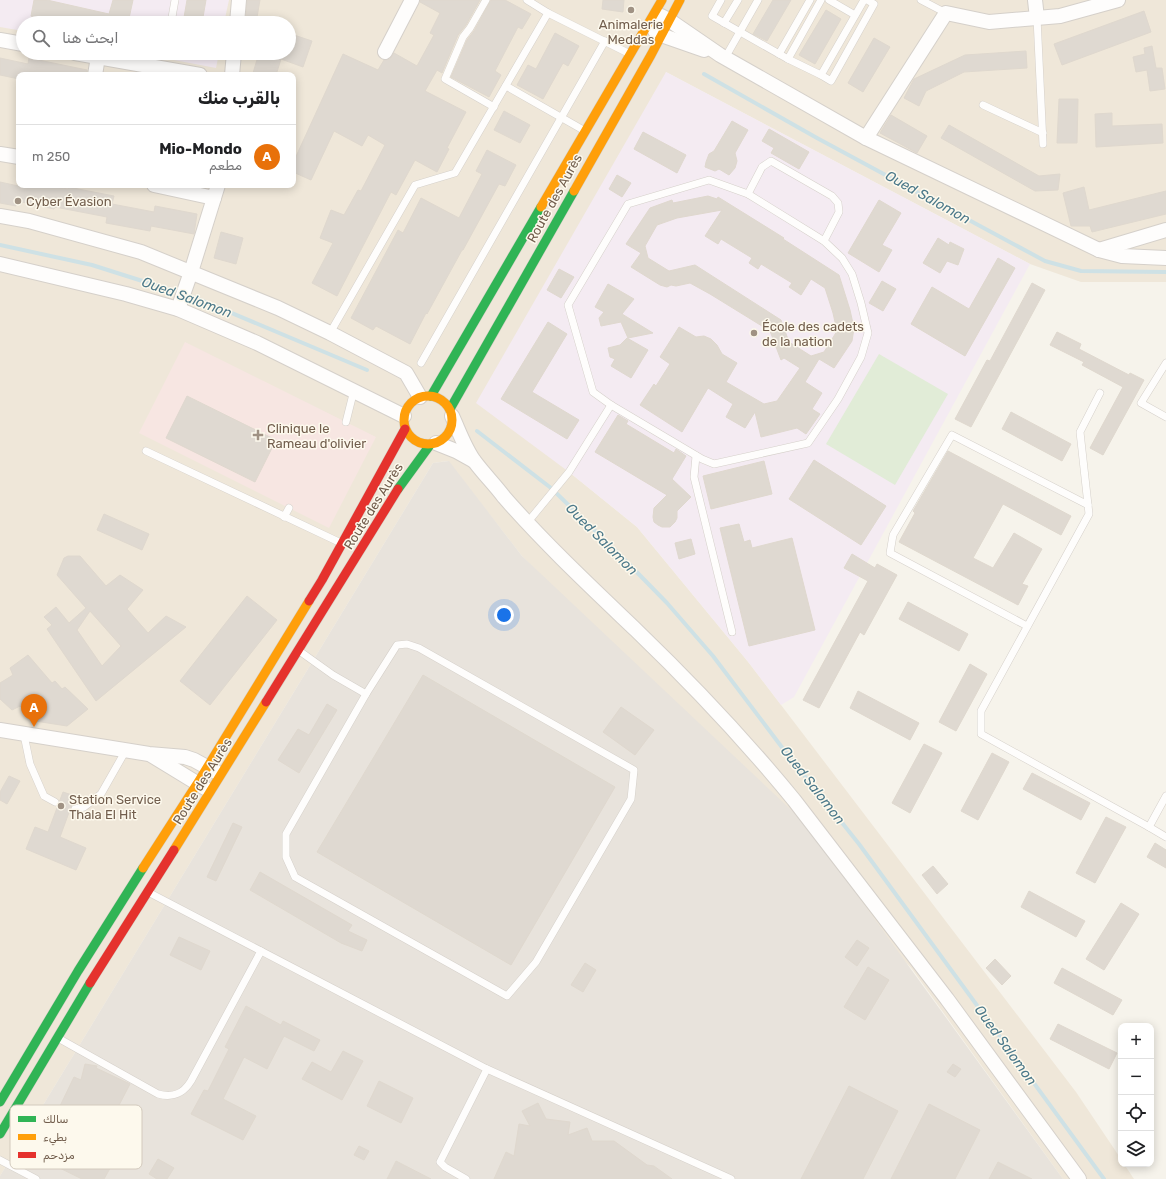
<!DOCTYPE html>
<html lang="ar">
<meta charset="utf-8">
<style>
body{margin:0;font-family:Rubik,"Noto Naskh Arabic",sans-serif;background:#f6f6f6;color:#202124;direction:rtl}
.controls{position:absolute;right:12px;bottom:12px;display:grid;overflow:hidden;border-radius:8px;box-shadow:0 2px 10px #0003}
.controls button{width:36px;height:36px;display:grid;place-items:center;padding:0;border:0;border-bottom:1px solid #e0e0e0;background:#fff;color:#202124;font:20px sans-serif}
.you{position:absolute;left:504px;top:615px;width:14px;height:14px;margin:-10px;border:3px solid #fff;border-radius:50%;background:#1a73e8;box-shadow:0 0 0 6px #1a73e833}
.badge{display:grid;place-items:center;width:26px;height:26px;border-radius:50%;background:#db2777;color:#fff;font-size:13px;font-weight:700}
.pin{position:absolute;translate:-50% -33px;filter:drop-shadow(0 1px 2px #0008)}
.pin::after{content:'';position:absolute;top:21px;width:14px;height:12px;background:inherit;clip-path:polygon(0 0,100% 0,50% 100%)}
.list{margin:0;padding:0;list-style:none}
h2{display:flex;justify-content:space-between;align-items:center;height:52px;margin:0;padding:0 16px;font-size:17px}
h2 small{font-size:13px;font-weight:400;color:#757577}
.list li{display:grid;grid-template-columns:26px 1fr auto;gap:12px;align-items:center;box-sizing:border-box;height:64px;padding:0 16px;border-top:1px solid #e0e0e0}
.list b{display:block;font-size:15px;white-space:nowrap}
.list p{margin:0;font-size:13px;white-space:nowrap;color:#757577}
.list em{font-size:13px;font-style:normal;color:#757577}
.icon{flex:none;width:22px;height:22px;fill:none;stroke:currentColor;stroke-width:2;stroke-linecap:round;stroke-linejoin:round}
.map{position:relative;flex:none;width:1166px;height:1179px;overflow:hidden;direction:ltr}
.search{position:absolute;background:#fff;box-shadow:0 2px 10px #0003;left:16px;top:16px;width:280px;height:44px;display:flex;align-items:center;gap:10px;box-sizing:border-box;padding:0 14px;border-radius:22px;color:#757577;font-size:15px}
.panel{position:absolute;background:#fff;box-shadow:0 2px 10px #0003;left:16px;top:72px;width:280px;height:116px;border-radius:8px;direction:rtl}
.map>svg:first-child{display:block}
</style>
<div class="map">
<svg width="1166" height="1179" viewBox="0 0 1166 1179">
<rect width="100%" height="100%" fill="#f6f3eb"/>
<path fill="#efe7d9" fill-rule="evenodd" d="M0,0H1166V282H1081L1030,264L666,72L569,472L637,527L749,663L1076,1092L1121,1159V1164H1124L1134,1179H1063L912,969L522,556L448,461L433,463L0,1176ZM23,23H289V53H23ZM19,75H293V185H19Z"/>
<path fill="#e8e3dc" d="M449,461L522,556L805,823L1063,1179H0V1176L433,463Z"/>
<g fill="#f4ebf2">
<path d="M0,0H229L224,23H23V31L0,27Z"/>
<path d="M137,53H219L216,68Z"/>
<path d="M666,72L1030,264L794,697L781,705L749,663L637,527L569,472L476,403Z"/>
</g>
<path fill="#f7e6e2" d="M185,342L376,437L329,528L139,433Z"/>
<path fill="#e1ecd7" d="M879,354L948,394L895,485L826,444Z"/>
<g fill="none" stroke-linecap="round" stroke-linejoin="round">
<g stroke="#cee1e5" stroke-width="4">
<path d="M704,74L817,138L1045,261L1081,271L1166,272"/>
<path d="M0,245L92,265L196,298L367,370"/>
<path d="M477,431L551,488L621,556L667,603L713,656L784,750L859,844L1104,1179"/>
</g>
</g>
<g fill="#dfd9d1" stroke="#dfd8ce" fill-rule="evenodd">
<path d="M34,0H47L109,14L113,0H133L128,23H62L31,16Z"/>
<path d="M187,0H206L202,23H183Z"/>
<path d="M247,0H260L256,23H246Z"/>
<path d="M420,0H480L466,25L458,35L442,73L437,70L425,91L466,112L447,148L449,149L437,172L415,160L396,195L391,192L337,296L312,283L333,243L320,238L331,210L344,215L358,190L361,191L385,145L368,135L362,146L334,131L311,180L293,172V163L343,54L378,70L384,60L390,59L394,53L417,66L434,35L430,33L440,13L420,2Z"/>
<path d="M491,0H505L531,14L522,29L518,27L495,71L501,75L489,97L451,77L467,40L474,31Z"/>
<path d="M603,0H624L623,12L602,9Z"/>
<path d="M773,0H791L767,41L753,34Z"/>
<path d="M826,10L841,19L815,64L799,55Z"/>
<path d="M1144,11L1151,32L1062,65L1054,44Z"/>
<path d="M555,33L579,46L568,66L563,63L543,99L517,85L528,65L536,69Z"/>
<path d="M291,34L312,41L303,67L281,59L276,75H259L253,73L259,53H289V40Z"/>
<path d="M874,38L890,47L863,92L848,83Z"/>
<path d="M1152,46L1156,68H1162L1165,89L1150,91L1147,70L1136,72L1133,57L1145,54L1144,48Z"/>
<path d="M1026,51L1027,68L964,72L926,91L919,106L904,98L914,79L965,55Z"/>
<path d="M0,58L28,64L29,58L87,70L86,75H19V79L0,75Z"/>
<path d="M1059,99H1078L1077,143H1057Z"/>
<path d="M504,111L530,125L520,143L494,130Z"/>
<path d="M1112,113V126L1162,124L1163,143L1096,147L1095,114Z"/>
<path d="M891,115L927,136L917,153L880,133Z"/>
<path d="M732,121L748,130L735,153L737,161L735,168L729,175L719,169L715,171L705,167L706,162L709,154L714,151Z"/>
<path d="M949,125L1039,176L1060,174L1058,190L1035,191L941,138Z"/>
<path d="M769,129L809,152L799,169L771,153L774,148L762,141Z"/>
<path d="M643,132L686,155L677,173L634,149Z"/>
<path d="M487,150L516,165L505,186L499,184L463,250H462L427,314L426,313L410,344L376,326L373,330L351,318L398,230L403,233L421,198L459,218L482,174L476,171Z"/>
<path d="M617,175L631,183L622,197L609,189Z"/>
<path d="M0,182L23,187V185H45L68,189V187L114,196L112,204L154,212L155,206L197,214L194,234L151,226L150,231L106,223L107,217L55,207L54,209L17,201L16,206L0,203Z"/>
<path d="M1084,187L1089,210L1166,191V214L1092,232L1090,226H1071L1063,193Z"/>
<path d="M708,196L717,199L718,197L784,238L783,239L839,275L850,310L854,328L852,341L834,368L819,359L805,382L822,393L812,409L820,414L806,434L797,428L761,437L755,412L745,428L726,417L733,404L708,388L682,432L640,405L654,384L656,386L670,364L660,357L679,327L696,337L704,336L711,339L717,345L722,354L737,363L726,382L764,404L777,401L800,368L784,358L781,360L770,331L710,294L690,283L676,286L671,285L667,287L660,285L631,267L641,253L626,244L650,208L672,200L673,203ZM722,210L705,236L718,244L721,239L752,258L749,263L758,269L761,264L792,283L789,287L801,295L811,279L825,288L833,313L837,331L824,352L811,356L789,342L781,320L695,265L669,271L648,258L645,246L657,225L677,218Z"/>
<path d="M879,200L901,213L882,245L892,250L879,272L848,253Z"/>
<path d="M221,232L243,238L236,264L214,258Z"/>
<path d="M938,238L949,245L950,242L964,249L958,265L947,261L940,273L923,263Z"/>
<path d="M998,258L1015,268L965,356L911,324L932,287L969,309Z"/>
<path d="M559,269L574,277L561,298L547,290Z"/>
<path d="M882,281L896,289L883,311L869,303Z"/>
<path d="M1032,283L1045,290L971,427L955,419L987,360L990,361Z"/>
<path d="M608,284L634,299L622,314L653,333L628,338L621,322L601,326L599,318L604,312L595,307Z"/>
<path d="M548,322L567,334L532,392L579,420L567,439L501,399Z"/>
<path d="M1057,332L1081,344L1079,349L1129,375L1130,373L1144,380L1103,455L1090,448L1123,387L1082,365L1084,362L1050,345Z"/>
<path d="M627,338L648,350L631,378L611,366L615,359L610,357L608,348L620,345Z"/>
<path d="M187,396L276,440L255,482L166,438Z"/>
<path d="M1011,412L1071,444L1062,461L1002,429Z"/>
<path d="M618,415L628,421L626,424L674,453L676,449L686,456L672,479L691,497L677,511V518L675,522L670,527H662L658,525L654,522L653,517L654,508L667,495L595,452Z"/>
<path d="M948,451L1071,516L1061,535L1003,504L973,558L993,568L1014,533L1042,549L1022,584L1028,586L1018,605L899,542L915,513L913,511Z"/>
<path d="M814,460L886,506L861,545L789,499Z"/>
<path d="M764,461L772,494L711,509L703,476Z"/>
<path d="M104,514L149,534L142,550L97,530Z"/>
<path d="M739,524L744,542L750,540L752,548L792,538L815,630L749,646L720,528Z"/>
<path d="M691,539L695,554L679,559L675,543Z"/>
<path d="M852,554L875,568L877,564L897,575L864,635L860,632L819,708L803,700L868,581L844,568Z"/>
<path d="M68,556H80L106,586L120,575L143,590L127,609L148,633L166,616L186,627L96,701L47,629L52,625L44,617L56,607L69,623L86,608L57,575L64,558ZM90,611L121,646L102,666L77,630Z"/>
<path d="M247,596L277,620L210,705L180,681Z"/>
<path d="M908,602L968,634L959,651L899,619Z"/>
<path d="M28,655L52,683L55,681L62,689L65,687L88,709L67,726L35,721L20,706L12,710L0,699V683L13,675L10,668Z"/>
<path d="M970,664L987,674L956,731L939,722Z"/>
<path d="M423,675L615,787L511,965L317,852Z"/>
<path d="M858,691L919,723L910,740L850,708Z"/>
<path d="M327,704L337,710L299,773L278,760L298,729L309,735Z"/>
<path d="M621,707L654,730L635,755L603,732Z"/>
<path d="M924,744L942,753L910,813L892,803Z"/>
<path d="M992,753L1009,762L978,820L961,811Z"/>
<path d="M1032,773L1090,803L1081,820L1023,789Z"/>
<path d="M9,776L20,781L7,804L0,800V792Z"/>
<path d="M63,792L75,796L60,837L86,848L76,870L26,849L35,827L48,832Z"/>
<path d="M1106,817L1126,827L1095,883L1076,873Z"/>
<path d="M233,823L242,827L216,881L207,877Z"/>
<path d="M1155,843L1166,850V868L1147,857Z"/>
<path d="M933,866L948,884L937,894L922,875Z"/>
<path d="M260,872L352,925L348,931L367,940L362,951L341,943L250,890Z"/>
<path d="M1029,891L1085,921L1076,937L1021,907Z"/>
<path d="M1121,903L1139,914L1104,970L1086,959Z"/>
<path d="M179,937L210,951L201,970L170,955Z"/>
<path d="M857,940L869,948L857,966L845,957Z"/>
<path d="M995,959L1011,976L1002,985L986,968Z"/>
<path d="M585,963L596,970L583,992L571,985Z"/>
<path d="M868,967L889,980L865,1020L844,1007Z"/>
<path d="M1062,968L1122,1000L1113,1015L1054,983Z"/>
<path d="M246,1006L281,1025L283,1021L320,1040L314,1051L284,1036L267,1069L244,1057L223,1099L256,1116L243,1140L191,1114L204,1090L208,1091L229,1049L225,1047Z"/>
<path d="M1058,1024L1117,1053L1109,1069L1050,1039Z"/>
<path d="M343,1051L363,1061L342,1100L302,1079L312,1062L331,1072Z"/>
<path d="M85,1064L97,1066L96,1068L130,1084L117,1109L123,1112L114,1129L102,1123L89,1151L113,1163L104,1179H82L21,1149L34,1124L48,1131L74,1077L81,1080Z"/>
<path d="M953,1064L961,1069L955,1077L947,1072Z"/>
<path d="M379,1081L413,1098L401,1123L367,1106Z"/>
<path d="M849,1086L898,1111L863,1179H801Z"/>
<path d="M538,1103L546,1119L570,1122L568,1135L587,1128L592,1141H614L647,1165L654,1166L672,1179H494L506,1152L514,1156L519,1124L530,1126L522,1111Z"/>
<path d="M929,1104L980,1130L955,1179H891Z"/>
<path d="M359,1146L369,1151L364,1160L354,1155Z"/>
<path d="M158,1159L174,1168L167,1179H157L149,1174Z"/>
<path d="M396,1161L431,1179H387Z"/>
<path d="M998,1162L1032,1179H989Z"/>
</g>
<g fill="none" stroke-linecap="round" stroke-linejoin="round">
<defs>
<g id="lane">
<path d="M486,0L470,28L463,37L445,79L494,107"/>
<path d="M527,0L548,13L630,54"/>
<path d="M721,0L712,16L788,59L821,0"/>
<path d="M829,0L855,15"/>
<path d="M864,0L821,75L831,81L874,4L867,0"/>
<path d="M921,0L946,13"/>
<path d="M1037,18L1043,144"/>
<path d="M171,23L175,0"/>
<path d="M724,23L738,0"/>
<path d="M779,54L810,0"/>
<path d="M725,58L758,0"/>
<path d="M788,59L821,75"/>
<path d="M506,86L585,131"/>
<path d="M983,105L1043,133"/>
<path d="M709,180L748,194L824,241L842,258L852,274L861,303L868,333L861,357L838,399L808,443L714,464L702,459L611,405L593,392L568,305L628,204Z"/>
<path d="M748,194L762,167L771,161L832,196L838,203L839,212L824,241"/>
<path d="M330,333L415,185L455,173L548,13"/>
<path d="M421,363L605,41"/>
<path d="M1166,363L1141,403L1166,417"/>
<path d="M1100,393L1080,432L1089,514L981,711V734L1149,827"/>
<path d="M346,422L354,390"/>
<path d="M146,451L341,543"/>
<path d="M696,456L694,477L732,632"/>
<path d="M284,517L289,508"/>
<path d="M527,523L569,472L611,405"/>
<path d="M1027,626L890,553L893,535L952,435L1088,505"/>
<path d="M407,644L419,648L634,770L631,799L536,962L507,996L295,877L286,857V834L366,694L397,645Z"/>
<path d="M298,650L333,675L366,694"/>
<path d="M24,735L30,764L44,796L55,802"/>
<path d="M1166,796L1149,827L1166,837"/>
<path d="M75,809L84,807L101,794L126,750"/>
<path d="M148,892L487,1069L731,1179"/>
<path d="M58,1038L158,1094C173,1098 183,1094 191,1081L261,951"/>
<path d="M0,1160L36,1179"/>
<path d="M466,1179L445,1167L440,1162L487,1069"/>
</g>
<g id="street">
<path d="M1035,0L1037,18"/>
<path d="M661,16L669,20L720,55L866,138L1099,250L1122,256L1166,258"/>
<path d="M237,23L239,0"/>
<path d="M655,31L661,35L704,50"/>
<path d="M0,40L23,44"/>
<path d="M385,52L412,0"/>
<path d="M75,53L200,75"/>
<path d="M95,75L98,57"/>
<path d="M232,75L234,53"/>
<path d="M866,138L946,13L989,22L1060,16L1118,0"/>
<path d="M0,154L19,157"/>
<path d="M154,185L214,198"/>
<path d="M0,216L29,221L141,252L278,308L330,333L406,373L420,397"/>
<path d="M1099,250L1166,230"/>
<path d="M0,264L126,294L178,309L257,343L404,416"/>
<path d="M178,309L191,272L218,185"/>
<path d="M452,416C459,431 465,449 475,462C484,474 495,485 504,497C545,544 591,587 636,630C692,684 745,740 794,800L947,999L1079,1179"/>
<path d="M436,443L456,451L474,461"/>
<path d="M0,730L149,754L185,757L194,760L216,772"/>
<path d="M151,755L205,788"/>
</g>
<g id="fast">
<path d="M431,396L541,207"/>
<path d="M450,409L574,191"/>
<path d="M398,489L430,445"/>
<path d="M0,1102L78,971L143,868"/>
<path d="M0,1134L90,983"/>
</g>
<g id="slow">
<path d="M574,191L651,55L680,0"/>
<path d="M541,207L662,0"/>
<circle cx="428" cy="420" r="24"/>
<path d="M174,850L266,702"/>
<path d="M143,868L197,784L309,601"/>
</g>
<g id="jam">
<path d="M309,601L322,580L405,429"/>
<path d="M266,702L398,489"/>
<path d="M90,983L174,850"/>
</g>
</defs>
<use href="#lane" stroke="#d5d0ca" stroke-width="8"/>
<use href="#street" stroke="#d5d0ca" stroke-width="16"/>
<use href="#fast" stroke="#d4cfc6" stroke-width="10"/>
<use href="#slow" stroke="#d4cfc6" stroke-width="10"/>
<use href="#jam" stroke="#d4cfc6" stroke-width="10"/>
<use href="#lane" stroke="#fefdfc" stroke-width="7"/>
<use href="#street" stroke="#fefdfc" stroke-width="14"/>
<use href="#fast" stroke="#30b455" stroke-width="9"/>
<use href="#slow" stroke="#ff9f0a" stroke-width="9"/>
<use href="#jam" stroke="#e5322d" stroke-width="9"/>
</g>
<g fill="#a09284" stroke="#fdf9ed" stroke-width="1.5">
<circle cx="631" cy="10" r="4"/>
<circle cx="18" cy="201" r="4"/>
<circle cx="754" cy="333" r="4"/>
<path d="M256 429h4v4h4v4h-4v4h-4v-4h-4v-4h4z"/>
<circle cx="61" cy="806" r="4"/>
</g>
<g text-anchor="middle" stroke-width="3" stroke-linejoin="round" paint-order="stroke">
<g font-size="13" fill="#725e4d" stroke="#fdf9ed" text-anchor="start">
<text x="631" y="29" text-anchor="middle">Animalerie<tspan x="631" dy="15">Meddas</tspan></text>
<text x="26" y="206">Cyber Évasion</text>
<text x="762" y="331">École des cadets<tspan x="762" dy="15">de la nation</tspan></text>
<text x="267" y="433">Clinique le<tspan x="267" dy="15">Rameau d'olivier</tspan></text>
<text x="69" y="804">Station Service<tspan x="69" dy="15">Thala El Hit</tspan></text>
</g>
<g font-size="13" fill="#725e4d" stroke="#fdf9ed">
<text transform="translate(554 198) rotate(-61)" y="5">Route des Aurès</text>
<text transform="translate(373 506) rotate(-58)" y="5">Route des Aurès</text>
<text transform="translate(202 781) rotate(-58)" y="5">Route des Aurès</text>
</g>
<g font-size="14" font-style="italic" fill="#4c798a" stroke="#fdf9ed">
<text transform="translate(928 197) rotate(29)" y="5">Oued Salomon</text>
<text transform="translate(187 297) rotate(20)" y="5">Oued Salomon</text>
<text transform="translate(602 539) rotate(45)" y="5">Oued Salomon</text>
<text transform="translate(813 785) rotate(52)" y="5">Oued Salomon</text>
<text transform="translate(1006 1045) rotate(54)" y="5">Oued Salomon</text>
</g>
</g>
<rect x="10" y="1105" width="132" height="64" rx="6" fill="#fdf9ed" stroke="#d3cabd" stroke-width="1"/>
<rect x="18" y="1116" width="18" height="6" fill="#30b455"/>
<rect x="18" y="1134" width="18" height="6" fill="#ff9f0a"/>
<rect x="18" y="1152" width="18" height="6" fill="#e5322d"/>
<g font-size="11" fill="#725e4d">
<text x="43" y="1123">سالك</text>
<text x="43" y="1141">بطيء</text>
<text x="43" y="1159">مزدحم</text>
</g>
</svg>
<div class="controls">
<button>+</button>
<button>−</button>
<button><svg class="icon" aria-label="locate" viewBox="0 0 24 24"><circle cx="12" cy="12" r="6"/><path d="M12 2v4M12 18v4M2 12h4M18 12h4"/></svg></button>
<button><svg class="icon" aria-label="layers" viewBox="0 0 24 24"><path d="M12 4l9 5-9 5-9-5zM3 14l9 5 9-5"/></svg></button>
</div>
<div class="you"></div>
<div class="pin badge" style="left:34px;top:727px;background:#e8710a">A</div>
<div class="search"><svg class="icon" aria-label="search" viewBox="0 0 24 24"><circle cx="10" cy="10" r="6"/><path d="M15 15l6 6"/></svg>ابحث هنا</div>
<section class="panel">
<h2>بالقرب منك<small></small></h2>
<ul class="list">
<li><span class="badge" style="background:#e8710a">A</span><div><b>Mio-Mondo</b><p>مطعم</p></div><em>250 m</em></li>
</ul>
</section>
</div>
